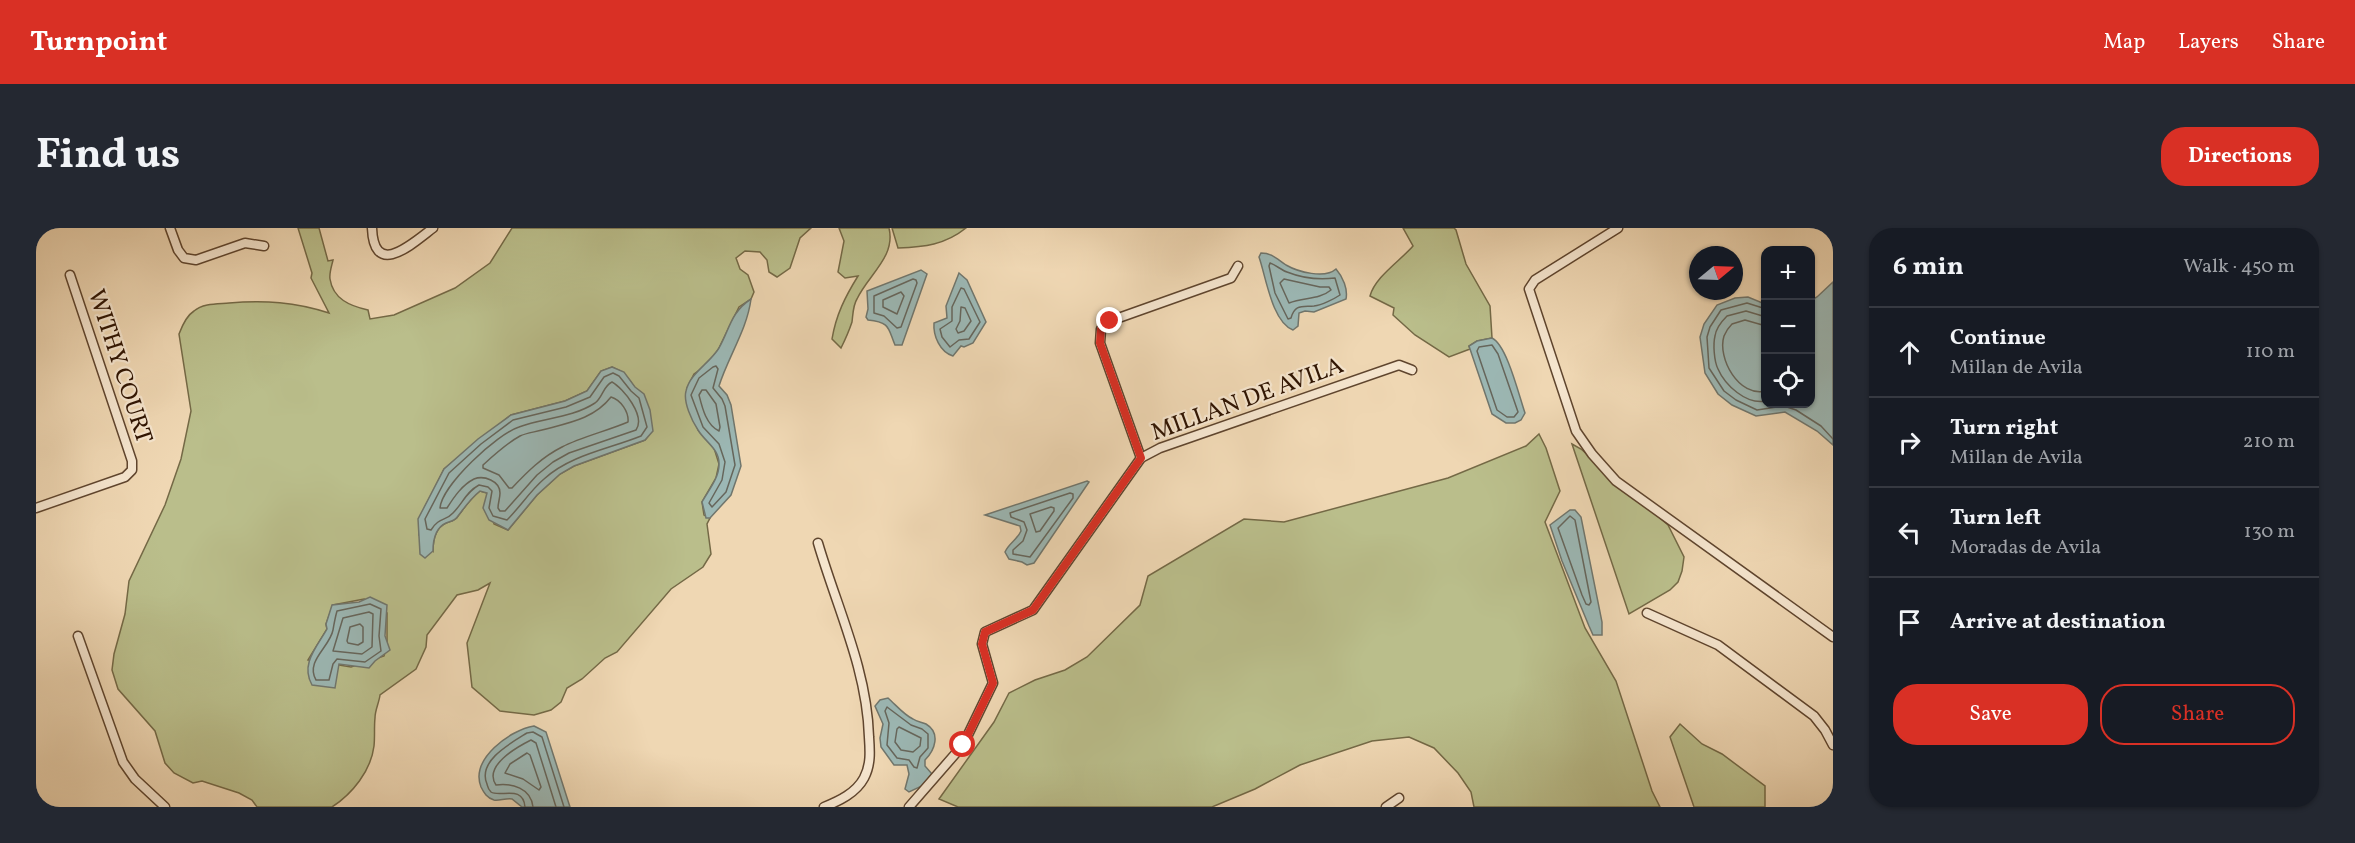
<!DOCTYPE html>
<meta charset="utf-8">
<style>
body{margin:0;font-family:Vollkorn,serif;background:#242831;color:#f1f3f6}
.controls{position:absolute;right:18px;top:18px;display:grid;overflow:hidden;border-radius:12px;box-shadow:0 2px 4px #0004}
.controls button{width:54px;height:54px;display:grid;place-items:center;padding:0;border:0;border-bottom:2px solid #363941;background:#171b24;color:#f1f3f6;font:30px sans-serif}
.compass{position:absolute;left:1653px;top:18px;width:54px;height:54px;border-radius:50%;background:#171b24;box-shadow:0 2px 4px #0004;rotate:71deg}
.stop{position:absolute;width:18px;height:18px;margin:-14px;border:4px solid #d93025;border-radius:50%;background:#fff}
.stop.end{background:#d93025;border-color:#fff;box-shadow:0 2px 6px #0008}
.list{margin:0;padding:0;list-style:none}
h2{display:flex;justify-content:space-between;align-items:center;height:78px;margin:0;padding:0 24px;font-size:26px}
h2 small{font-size:20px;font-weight:400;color:#9ea1a6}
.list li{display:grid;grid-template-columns:39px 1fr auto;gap:18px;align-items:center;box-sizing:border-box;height:90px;padding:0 24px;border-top:2px solid #363941}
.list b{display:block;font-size:22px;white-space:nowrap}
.list p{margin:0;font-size:20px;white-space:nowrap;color:#9ea1a6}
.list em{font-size:20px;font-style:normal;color:#9ea1a6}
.actions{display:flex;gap:12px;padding:18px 24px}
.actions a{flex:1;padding:14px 0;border:2px solid #d93025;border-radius:24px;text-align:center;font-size:21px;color:#d93025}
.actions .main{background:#d93025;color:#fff}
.icon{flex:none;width:33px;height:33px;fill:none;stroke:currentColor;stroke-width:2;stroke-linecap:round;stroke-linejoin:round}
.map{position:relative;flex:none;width:1797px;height:579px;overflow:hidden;border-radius:24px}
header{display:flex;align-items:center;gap:36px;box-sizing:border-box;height:84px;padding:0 30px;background:#d93025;color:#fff}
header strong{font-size:28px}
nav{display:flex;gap:33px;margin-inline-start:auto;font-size:21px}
.intro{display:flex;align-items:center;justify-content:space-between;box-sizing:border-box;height:144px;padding:0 36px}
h1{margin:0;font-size:42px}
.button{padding:15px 27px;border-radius:24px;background:#d93025;color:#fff;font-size:21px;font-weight:700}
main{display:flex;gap:36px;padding:0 36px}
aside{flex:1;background:#171b24;border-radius:24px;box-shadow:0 2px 4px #0004}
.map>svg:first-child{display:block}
</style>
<header>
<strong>Turnpoint</strong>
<nav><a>Map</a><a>Layers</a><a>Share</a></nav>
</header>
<div class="intro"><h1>Find us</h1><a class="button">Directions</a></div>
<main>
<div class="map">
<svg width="1797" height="579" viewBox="0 0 1797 579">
<rect width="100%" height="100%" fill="#efd7b3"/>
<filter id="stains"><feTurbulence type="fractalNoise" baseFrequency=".00333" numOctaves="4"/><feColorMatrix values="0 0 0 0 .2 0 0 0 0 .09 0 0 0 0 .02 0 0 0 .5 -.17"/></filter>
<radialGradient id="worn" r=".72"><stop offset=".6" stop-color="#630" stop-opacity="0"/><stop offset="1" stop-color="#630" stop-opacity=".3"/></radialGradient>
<g fill="#babe8b" stroke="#746946" stroke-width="1.5" fill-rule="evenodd">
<path d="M262,0H283L292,33L297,32C296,37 293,45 294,51C297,71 314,78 332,82L334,91L358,87L419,60L454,35L476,0H775L764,10L754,40L741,49L733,44L731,32L724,24L709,23L700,30L704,41L712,47L718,64L715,71L703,79L682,122L671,137L658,146L651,160L662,202L678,220L683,236L680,250L666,274L668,287L674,290L671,296L675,326L667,339L635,361L581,424L569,430L546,451L531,460L525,474L515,482L498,487L464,483L436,459L431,415L454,355L442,362L421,367L391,407L390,419L380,441L344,467C343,475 339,482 339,490C338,499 339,509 338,518C335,543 316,566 296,579H221L216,572L203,565L166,553L157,555L138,545L129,535L119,503L82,461L76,442L78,426L89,386L93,353L129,277L145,231L155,183L143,106C146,98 150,88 158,83C167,75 182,76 193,75C229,72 259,74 293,85L275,50L276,45ZM576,139C603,149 606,182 613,207L609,212L538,238L524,246L501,267L472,302L458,296L451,265L444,263C434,271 429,279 422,288C419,293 415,293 410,295C399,300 397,313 397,323L383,307L384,300L383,291L408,241L475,187L529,173L551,163L565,143ZM328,371L351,385V417L348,428L315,439L272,432L291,401L290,396L297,377Z"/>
<path d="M803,0H853C860,29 832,47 821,71C817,77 817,86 816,94C813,103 809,112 805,120L796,111C800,87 809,69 822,48L809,50L802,44L808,13Z"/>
<path d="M856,0H930C909,17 888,19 862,20Z"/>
<path d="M1367,0H1418L1420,2L1430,36L1454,78L1456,110L1441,113L1433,118L1434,121L1413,129L1379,107L1357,87L1358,80L1334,68C1339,49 1364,33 1377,18Z"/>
<path d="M1503,206L1510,220L1524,263L1509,294L1549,400L1580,453L1616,563L1624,579H1438L1435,564L1422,545L1398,520L1373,509L1336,513L1264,537L1219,561L1176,579H922L903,571L958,494L973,465L999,452L1029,442L1051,429L1104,377L1112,348L1208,291L1248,294L1412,250L1490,218Z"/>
<path d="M1536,216L1545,221L1632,297L1648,329L1646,343L1642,354L1634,362L1593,386Z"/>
<path d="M1644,496L1666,516L1686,526L1729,558V579H1658L1634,509Z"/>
</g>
<g fill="#9cb8b5" stroke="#70766d" stroke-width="1.5">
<path d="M1225,25C1236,25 1241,31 1250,37C1262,44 1289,51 1300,41C1307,49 1312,61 1310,71L1278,84L1269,83L1263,85L1262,98L1257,102C1236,94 1230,49 1223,29Z"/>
<path d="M885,42L891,46L866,117H859C852,101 855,94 832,92L830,89L832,81L831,63Z"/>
<path d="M923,45L931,52L950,94L937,115L928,119L925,118L917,128C904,124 897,108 898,95L911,90L910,78Z"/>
<path d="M1797,54V217L1781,203L1749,184L1720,188L1696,177L1682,166L1669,145L1664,109L1668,96L1681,77L1699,70L1712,69L1729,76L1730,176H1774L1775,72L1781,69Z"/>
<path d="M715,71C711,102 692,129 683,158L691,167L695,177L705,238L695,267L674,290H670L666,274C672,263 683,250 683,237C684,221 669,214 662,202C656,193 647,174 650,163C654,145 673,136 683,120C694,100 695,84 715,71Z"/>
<path d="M1456,110C1471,117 1483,168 1489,185L1485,192L1479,195H1470L1456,186L1434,121L1433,118L1441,113Z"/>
<path d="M576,139L588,144L599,159L608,166L614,182L617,203L609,212L538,238L524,246L501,267L472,302L453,292L447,280L451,265L444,263C434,271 429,279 422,288C419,293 415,293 410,295C399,300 397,312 397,323L389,330L384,326L382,291L408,241L442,211L475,187L529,173L551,163L565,143Z"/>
<path d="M1051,253L1053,254L998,335L991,337L986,334L973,331L969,324C973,315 981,312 985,303L984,298L949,287Z"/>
<path d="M1534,282H1539L1545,289L1566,394V407H1557L1553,398L1526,333L1514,297Z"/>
<path d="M334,369L351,377L349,408L354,422L339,433L333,440L303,436L299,460L276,457C264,436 281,419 291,401L290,396L296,377L323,374Z"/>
<path d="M852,470C860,477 868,487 877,491C881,494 886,494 890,496C905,505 899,522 889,532V538L896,546L886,558L873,564L869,561L873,546L871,537H858L845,519L844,510L847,496L839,478L844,472Z"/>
<path d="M498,498L510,504L534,579H486L476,571C470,570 463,573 458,572C451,570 448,565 445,559C434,531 474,502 498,498Z"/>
</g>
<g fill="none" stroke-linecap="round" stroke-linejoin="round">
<g stroke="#66665c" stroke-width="1.5">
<path d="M1234,35C1240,37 1245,42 1251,44C1266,50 1283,52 1299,50L1304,67C1298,71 1286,77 1278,78C1266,79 1259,76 1255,90L1252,91L1239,65L1233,38Z"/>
<path d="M877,51L880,52L881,55L865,99L861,100L848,88L838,85V68Z"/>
<path d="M1248,51L1284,59H1293L1295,62C1283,72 1268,69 1253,75L1244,55Z"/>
<path d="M925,60L928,61L944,94L933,111L923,112L914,119L906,109L904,101L916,93V79Z"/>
<path d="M865,64L868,68L861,86L847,79V72Z"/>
<path d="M925,79L929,80L935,93L928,103L922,105L920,101L924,93Z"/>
<path d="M1730,81L1711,75L1685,82L1674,99L1671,109L1673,140L1688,163L1700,172L1721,182L1748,178L1760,182L1785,198L1797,211"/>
<path d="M1730,89L1710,83L1691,88C1686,93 1680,100 1679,108C1677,116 1678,133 1682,141C1689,157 1710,177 1730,173"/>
<path d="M1730,98L1709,92L1696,96C1693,99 1690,103 1688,108C1681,130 1703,170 1730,163"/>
<path d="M1456,117L1462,126L1482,184L1478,189H1471L1461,182L1441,123L1443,119Z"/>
<path d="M677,139L680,138L682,141L677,160L686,171L689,178L699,237L690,264L676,279L673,275L686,252L689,234L683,216L667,199L655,167L663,150Z"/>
<path d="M577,145L583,148L595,163L603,170L611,199L605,208C573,221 534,227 508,251C494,263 484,279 471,292L457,288L453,280L456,263L452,259L443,257C430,264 427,275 417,285C410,293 403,289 395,302L391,301L389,291L413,245L445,216L477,192L530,179L554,169L568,149Z"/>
<path d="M576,154C587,160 610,188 600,202L533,225L517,234L501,247L469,283H464L462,280C462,275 464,270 464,265C464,253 448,247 438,251C426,257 418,269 411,280H404C406,257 461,206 483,199C507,190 536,190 559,175C567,169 567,158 576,154Z"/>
<path d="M666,162H670L680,176L684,199L683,203C670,197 666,179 663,167Z"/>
<path d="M575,169C585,172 593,184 592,194C571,203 545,209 526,219C506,229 491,244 476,260H473L463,247L447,240V237C458,227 471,215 484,208C490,205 499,204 506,202C532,195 558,191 575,169Z"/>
<path d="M1034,265L1037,266V270L994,329L977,326V322L987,313L991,302L988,294L975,289L974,285Z"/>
<path d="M1015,279L1018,280V283L1004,303L1000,304L994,286Z"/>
<path d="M1534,288L1539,292L1555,374L1553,377L1550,376L1546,367L1522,300Z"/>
<path d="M334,376L345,381L343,408L345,423L329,434L301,431L297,436L293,452H280C269,433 294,419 297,402C298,396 299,390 301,383Z"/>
<path d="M333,384L337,386L336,419L326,426L297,423L307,390Z"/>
<path d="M324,396L327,399V414L322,417L312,415L311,413L314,399Z"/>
<path d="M851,479L875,497L886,501L892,506V520L884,529L881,540L878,539L873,532L861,530L851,517L853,495L849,483Z"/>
<path d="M863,499L885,510L884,518L877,524L865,522L859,514L861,501Z"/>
<path d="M491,525L494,527L505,559L503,562L487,551L469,545L474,536Z"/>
<path d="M489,579C487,556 464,570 455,564C452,561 452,560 451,556C441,533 475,515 491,505L497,504L506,509L528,579"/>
<path d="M497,579C495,560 476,555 460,557C447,538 481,519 495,512L500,515L520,579"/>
</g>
<defs>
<g id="minor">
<path d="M134,0L142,22L148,30L160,32L209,15L228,18"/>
<path d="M336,0C338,51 376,16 397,0"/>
<path d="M1582,0L1499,52L1493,61L1540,203L1556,226L1580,253L1797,409"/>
<path d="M1105,230L1064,115L1065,101L1074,93L1195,50L1202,38"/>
<path d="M0,280L89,249L96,242V233L34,47"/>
<path d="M782,315C801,380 831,441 833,509C834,523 835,537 828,550C820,565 803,573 788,579"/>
<path d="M1611,385L1682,417L1778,488L1789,502L1797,517"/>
<path d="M42,408L87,534L99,551L129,579"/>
<path d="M873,579L927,517L957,455L946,416L949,404L997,382L1105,230L1124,220L1363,137L1376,142"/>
<path d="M1350,579L1363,570"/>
</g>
</defs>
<use href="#minor" stroke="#5f452e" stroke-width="11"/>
<use href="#minor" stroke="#f5e5ce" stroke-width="8"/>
</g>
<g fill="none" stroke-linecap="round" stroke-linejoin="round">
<path stroke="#d93025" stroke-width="8" d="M927,517L957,455L946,416L949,404L997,382L1105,230L1064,115L1065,101L1074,93"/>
</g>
<g text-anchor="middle" stroke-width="4.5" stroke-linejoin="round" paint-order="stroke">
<g font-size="24" fill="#2f1402" stroke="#f5e5ce">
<text transform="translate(85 138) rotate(72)" y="8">WITHY COURT</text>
<text transform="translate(1211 170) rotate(-20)" y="8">MILLAN DE AVILA</text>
</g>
</g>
<rect width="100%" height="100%" filter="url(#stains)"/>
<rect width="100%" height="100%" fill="url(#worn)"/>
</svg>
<div class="controls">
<button>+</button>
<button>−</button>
<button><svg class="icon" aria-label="locate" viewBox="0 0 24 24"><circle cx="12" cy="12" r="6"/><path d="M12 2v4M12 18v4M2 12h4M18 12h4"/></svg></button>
</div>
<svg class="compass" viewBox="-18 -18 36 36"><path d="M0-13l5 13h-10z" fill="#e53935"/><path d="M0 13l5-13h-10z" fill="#9ea1a6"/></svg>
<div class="stop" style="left:927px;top:517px"></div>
<div class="stop end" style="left:1074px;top:93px"></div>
</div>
<aside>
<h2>6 min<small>Walk · 450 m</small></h2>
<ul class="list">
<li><svg class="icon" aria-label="ahead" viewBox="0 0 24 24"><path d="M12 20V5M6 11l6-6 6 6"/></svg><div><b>Continue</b><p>Millan de Avila</p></div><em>110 m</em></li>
<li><svg class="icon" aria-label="right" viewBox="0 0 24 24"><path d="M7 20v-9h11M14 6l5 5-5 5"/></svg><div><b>Turn right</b><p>Millan de Avila</p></div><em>210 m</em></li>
<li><svg class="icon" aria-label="left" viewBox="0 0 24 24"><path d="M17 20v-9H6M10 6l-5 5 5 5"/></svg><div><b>Turn left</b><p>Moradas de Avila</p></div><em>130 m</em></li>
<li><svg class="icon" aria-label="arrive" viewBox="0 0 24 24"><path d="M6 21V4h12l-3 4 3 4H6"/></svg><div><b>Arrive at destination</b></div></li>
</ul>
<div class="actions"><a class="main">Save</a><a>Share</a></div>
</aside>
</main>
